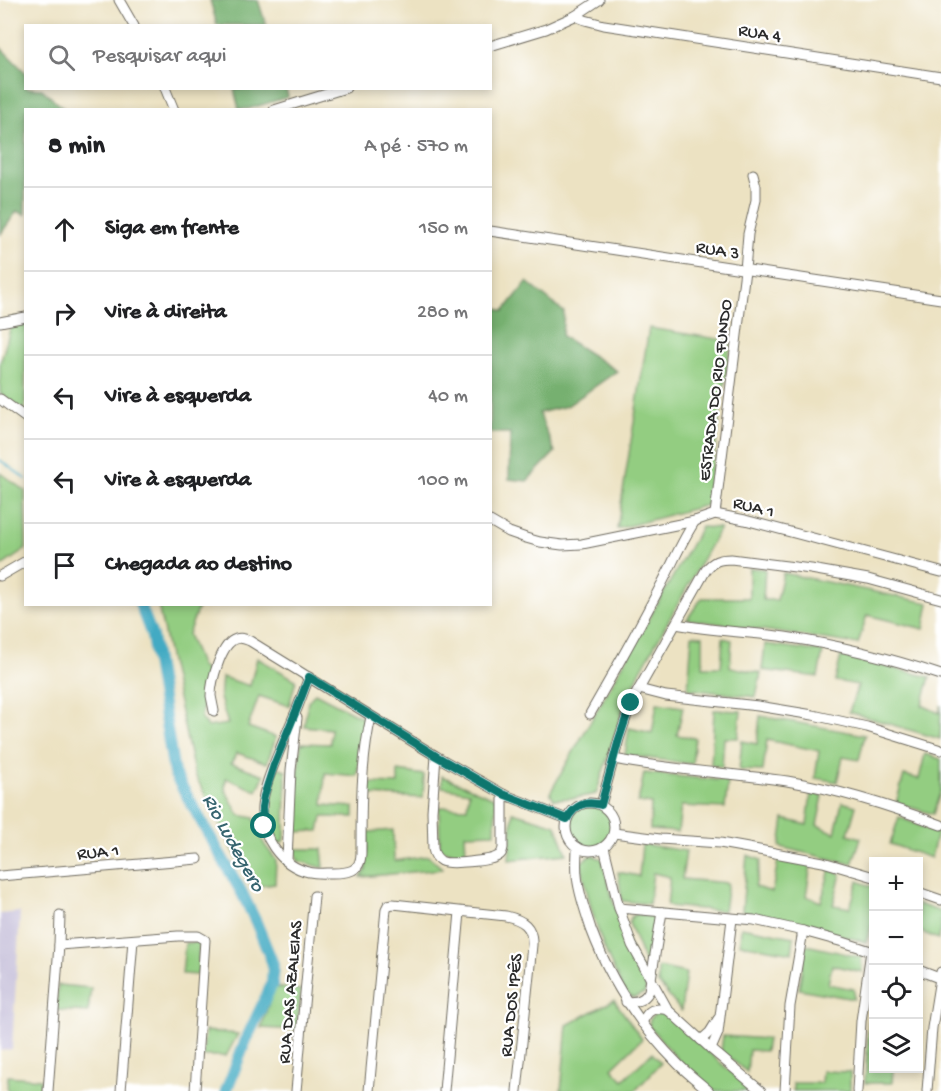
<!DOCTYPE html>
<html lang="pt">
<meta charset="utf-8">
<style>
body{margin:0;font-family:"Gochi Hand",sans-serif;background:#f6f6f6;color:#202124}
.controls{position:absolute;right:18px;bottom:18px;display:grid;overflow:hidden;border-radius:0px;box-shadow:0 3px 9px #0003}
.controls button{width:54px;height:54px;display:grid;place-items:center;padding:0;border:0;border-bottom:2px solid #e0e0e0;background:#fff;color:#202124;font:30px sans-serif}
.stop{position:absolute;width:18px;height:18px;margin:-14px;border:4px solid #0f766e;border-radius:50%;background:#fff}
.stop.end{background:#0f766e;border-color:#fff;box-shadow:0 2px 6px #0008}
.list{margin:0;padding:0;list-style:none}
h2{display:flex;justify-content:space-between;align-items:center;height:78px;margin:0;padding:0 24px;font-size:26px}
h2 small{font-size:20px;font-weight:400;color:#757577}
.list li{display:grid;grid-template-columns:39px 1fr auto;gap:18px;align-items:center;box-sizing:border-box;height:84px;padding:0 24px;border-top:2px solid #e0e0e0}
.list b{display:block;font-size:22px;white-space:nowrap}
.list em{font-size:20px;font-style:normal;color:#757577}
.icon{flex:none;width:33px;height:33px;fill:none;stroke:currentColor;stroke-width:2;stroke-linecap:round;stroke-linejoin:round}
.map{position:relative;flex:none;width:941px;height:1091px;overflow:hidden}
.search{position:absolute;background:#fff;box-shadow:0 3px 9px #0003;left:24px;top:24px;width:468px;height:66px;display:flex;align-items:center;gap:15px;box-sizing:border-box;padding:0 21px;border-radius:0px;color:#757577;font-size:22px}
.panel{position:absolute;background:#fff;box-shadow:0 3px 9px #0003;left:24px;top:108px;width:468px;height:498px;border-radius:0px}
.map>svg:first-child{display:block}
</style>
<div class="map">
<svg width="941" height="1091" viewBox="0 0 941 1091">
<rect width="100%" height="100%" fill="#fff"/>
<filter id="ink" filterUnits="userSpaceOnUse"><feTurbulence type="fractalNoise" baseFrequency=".0167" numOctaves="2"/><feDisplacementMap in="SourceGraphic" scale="12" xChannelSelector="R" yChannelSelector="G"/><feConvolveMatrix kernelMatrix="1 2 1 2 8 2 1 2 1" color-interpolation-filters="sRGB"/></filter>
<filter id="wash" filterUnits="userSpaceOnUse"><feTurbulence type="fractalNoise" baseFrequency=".008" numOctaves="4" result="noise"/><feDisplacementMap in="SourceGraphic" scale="24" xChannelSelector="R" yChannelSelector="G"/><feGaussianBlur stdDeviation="1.35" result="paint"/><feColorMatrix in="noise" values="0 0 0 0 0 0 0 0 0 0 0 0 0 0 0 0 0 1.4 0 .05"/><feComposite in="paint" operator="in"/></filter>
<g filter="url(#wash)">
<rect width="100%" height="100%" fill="#ece2c2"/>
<path fill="#c6c0da" d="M20,912L12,1049L0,1051V914Z"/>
<g fill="#93cd81" stroke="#5f7c56" stroke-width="1.5">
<path d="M25,323H26L25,411L0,393V364L11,326Z"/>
<path d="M649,328L731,341L707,505L617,529Z"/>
<path d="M0,473L25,491L26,549L0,567Z"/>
<path d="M701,527L720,528L641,670L624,706L596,794L575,798L554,799L550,793Z"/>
<path d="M749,568L765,569L763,600H777L783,573L929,603L924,629L867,615L858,644L687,619L702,598H749Z"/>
<path d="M158,605H199L188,634L201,667L207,672L201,719L208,727L228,724L220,698L222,677L250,686L257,658L296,680L289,706L259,696L248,727L276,737L267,763L237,753L231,763L264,775L257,791L226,778L225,789L239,815L254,818L264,844L276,860L275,884L252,887L194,773Z"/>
<path d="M692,635L703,636V667H721L723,638L732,640L730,667L761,673L756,697L688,689Z"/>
<path d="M765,644L823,652L818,677L762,670Z"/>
<path d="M841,656L930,677L922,705L939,713L941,705L940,739L849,712L858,685L835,681Z"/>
<path d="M315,693L365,719L357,776L325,773L323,805L354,807V817H322L319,831L292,832L301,743L330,744L331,729L304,726L308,702Z"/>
<path d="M657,703L683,707L677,735L695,738L692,764L625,755L629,728L652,733Z"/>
<path d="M714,710L741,711L738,738H724L722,767L711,765Z"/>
<path d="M760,716L865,735L859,760L843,757L837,782L815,778L819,751L767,740L763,771L739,770L742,741L757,744Z"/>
<path d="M925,754L941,759V790L933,814L896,803L904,775L919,779Z"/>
<path d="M281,768L286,771L285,839C283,842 280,844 276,843C260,815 267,797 276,769Z"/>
<path d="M398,771L424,775L423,798L369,795L370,783L398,784Z"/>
<path d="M644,773L728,781L725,808L681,806L678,832L650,830L651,804L638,802Z"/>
<path d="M442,776L496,799L495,833L465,834L466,855L440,850L439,807L467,808L469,792L442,787Z"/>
<path d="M811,793L823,796L817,825L835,833L842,802L856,806L848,834L861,838L852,864L780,847L784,819L807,825Z"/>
<circle cx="590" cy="827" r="22"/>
<path d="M513,812L556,825L567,854L509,860Z"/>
<path d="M899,817L937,833L931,858L890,844Z"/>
<path d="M393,830L394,861L428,856L443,869L361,877L366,870L368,832Z"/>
<path d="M642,844L686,851L682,879L728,883L724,911L667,906L670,877L653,873L649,904L622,901L618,872L639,876Z"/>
<path d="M295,849H322L324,868L298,861Z"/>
<path d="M592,855L602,859L614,904L629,946L647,982L645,993L634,998C623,994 620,982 615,972C598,938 588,901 581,863L586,858Z"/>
<path d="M747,855L761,860L755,887L772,892L778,861L811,864L806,896L821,902L830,869L841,874L833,905L850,908L858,881L873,887V921L866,942L808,927L742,911Z"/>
<path d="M918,904L941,912V931L938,939L919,931Z"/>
<path d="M636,914L651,915L657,921L650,964L645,963L629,923L631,917Z"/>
<path d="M741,927L794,937L792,953L740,944Z"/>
<path d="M199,942L198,975L182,974L185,943Z"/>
<path d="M806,945L861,957L862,972L832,965L828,984L854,989V999L799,989Z"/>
<path d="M658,967L686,973L681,1011L658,983Z"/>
<path d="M58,985L91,988L88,1012L56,1010Z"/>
<path d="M274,987L301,990L297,1030L261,1028Z"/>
<path d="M614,1000L642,1039L612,1068L623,1080L652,1053L661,1063L635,1091H561L567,1025Z"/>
<path d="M664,1012L752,1091H713L680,1062L649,1026C649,1016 655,1013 664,1012Z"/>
<path d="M869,1021H873L874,1068L893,1069L892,1083H865Z"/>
<path d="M205,1031L238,1034L226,1056H203Z"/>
<path d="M723,1036L767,1039L765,1051L749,1050L747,1072L721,1051Z"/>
<path d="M822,1071L850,1072V1091H793V1083H821Z"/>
<path d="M8,1076L41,1079L40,1091H7Z"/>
</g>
<g fill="#76b06f" stroke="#506e4d" stroke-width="1.5">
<path d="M210,0H258L266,25H217Z"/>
<path d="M0,47L25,72L26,88L42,89L64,109L26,110L25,215L17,211L0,235Z"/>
<path d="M234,89H286L288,97L248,109H239Z"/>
<path d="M527,282L564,312L562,336L617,371L567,406L539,413L555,452L527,481L509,479L510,433H490L491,306L504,311Z"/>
</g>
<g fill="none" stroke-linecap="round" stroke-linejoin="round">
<path stroke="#43aac3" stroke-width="2" d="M0,460L26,479"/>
<path stroke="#43aac3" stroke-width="12" d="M140,604L152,636L174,773L242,893L256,922L273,964L272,984L246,1040L226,1091"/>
</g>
</g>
<g filter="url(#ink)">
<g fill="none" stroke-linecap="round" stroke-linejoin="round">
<defs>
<g id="minor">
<path d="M119,0L134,26"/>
<path d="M575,16L585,20L604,25L941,77"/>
<path d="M490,46L546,29L575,16L599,0"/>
<path d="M165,88L174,110"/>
<path d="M274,110L346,88"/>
<path d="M490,231L941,299"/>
<path d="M0,322L26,317"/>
<path d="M0,399L26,418"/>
<path d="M715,514L745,270L748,234L756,200V186L753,174"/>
<path d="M490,521L509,532L526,538L540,542L562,545L582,544L695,521L715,514L745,520L941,572"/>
<path d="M0,576L26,561"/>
<path d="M676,624C712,631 749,632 785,637C838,645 890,658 941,675"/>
<path d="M309,677C302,697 294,717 285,737C277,758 264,784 262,807C260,835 280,866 309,872C317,874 325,873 332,873C348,873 361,872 361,853C361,807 361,761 371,717"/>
<path d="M639,689L666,696L758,706L813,715L867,727L941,750"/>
<path d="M214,711C213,706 212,701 211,696C211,682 221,643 236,639C241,637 245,639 250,641L436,756L503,794L567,819"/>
<path d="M590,714C614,672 638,630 660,587C672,565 681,542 695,521"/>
<path d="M436,756L432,811L433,849C434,854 436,858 441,861C448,865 491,861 498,856C502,854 502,852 503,848V794"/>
<path d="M614,759C671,770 729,773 787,781C840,790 891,806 941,825"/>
<circle cx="590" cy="827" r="24"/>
<path d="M601,805L619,739L631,703L706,570C713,561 719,559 731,559L811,569L868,579L941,599"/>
<path d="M614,833L660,839L720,843L759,850L823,862L874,877"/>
<path d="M577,847C577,856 576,866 577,875C578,892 586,913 591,929C610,980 639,1025 678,1064C687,1073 699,1082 709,1091"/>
<path d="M604,847L619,908L632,945L668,1010L711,1049L761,1091"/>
<path d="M287,860L291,770L297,718"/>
<path d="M0,876L198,859"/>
<path d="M918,892L941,900"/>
<path d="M619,908L754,920L803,931L843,942L874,952"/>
<path d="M59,945L178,936H198L205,940L195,1091"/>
<path d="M918,970L939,978"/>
<path d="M626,1002C636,1002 644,1001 649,991L662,912"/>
<path d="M642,1023C648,1009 654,1007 668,1010"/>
<path d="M701,1040L710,1032L718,1019"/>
<path d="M711,1049L718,1033L732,919"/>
<path d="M48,1091L59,945L60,915"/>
<path d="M121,1091L133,940"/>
<path d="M296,1091L314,896"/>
<path d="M369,1091L386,909L388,905L393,904L506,916C523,920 533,926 532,945L517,1091"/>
<path d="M444,1091L460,912"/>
<path d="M785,1091L790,1006L803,931"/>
<path d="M857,1091L861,1021L871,951"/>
<path d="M927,1091L932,1028L941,972"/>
</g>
</defs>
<use href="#minor" stroke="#6f6b60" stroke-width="11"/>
<use href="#minor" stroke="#fff" stroke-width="9"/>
</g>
</g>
<g fill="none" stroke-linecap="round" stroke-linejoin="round" filter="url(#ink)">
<path stroke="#0f766e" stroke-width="8" d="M264,826L262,807L264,796L274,765L298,706L309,677L436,756L503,794L567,819C575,805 585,800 601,805L619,739L631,703"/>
</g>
<g text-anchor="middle" stroke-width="4.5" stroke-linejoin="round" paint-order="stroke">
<g font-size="18" fill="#2b2b2b" stroke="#fff">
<text transform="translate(760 32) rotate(9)" y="6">RUA 4</text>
<text transform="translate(718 249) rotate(9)" y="6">RUA 3</text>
<text transform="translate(714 390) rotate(-83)" y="6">ESTRADA DO RIO FUNDO</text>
<text transform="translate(754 506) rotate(14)" y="6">RUA 1</text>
<text transform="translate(98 851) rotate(-5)" y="6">RUA 1</text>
<text transform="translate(289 992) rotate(-85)" y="6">RUA DAS AZALEIAS</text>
<text transform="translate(510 1005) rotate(-84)" y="6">RUA DOS IPÊS</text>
</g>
<g font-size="20" font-style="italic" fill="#36646f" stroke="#fff">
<text transform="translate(235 842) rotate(61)" y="7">Rio Ludegero</text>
</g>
</g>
</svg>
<div class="controls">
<button>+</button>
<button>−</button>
<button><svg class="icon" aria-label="locate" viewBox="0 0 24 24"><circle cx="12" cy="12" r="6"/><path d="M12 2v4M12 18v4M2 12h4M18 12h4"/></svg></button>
<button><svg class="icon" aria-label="layers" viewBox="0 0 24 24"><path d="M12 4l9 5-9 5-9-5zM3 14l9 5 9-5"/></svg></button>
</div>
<div class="stop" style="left:264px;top:826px"></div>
<div class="stop end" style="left:631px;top:703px"></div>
<div class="search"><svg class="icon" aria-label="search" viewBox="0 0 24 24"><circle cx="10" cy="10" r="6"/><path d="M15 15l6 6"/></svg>Pesquisar aqui</div>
<section class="panel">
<h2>8 min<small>A pé · 570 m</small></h2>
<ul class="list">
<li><svg class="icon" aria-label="ahead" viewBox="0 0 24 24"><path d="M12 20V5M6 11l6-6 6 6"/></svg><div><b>Siga em frente</b></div><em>150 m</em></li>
<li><svg class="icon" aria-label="right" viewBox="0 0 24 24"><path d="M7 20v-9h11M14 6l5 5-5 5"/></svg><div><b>Vire à direita</b></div><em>280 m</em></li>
<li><svg class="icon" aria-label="left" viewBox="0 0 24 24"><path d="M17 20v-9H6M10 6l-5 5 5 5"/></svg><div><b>Vire à esquerda</b></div><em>40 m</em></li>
<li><svg class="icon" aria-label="left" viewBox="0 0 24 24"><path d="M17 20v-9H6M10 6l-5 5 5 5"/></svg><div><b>Vire à esquerda</b></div><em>100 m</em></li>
<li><svg class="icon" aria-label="arrive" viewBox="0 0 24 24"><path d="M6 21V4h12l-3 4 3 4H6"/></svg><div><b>Chegada ao destino</b></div></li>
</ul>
</section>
</div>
